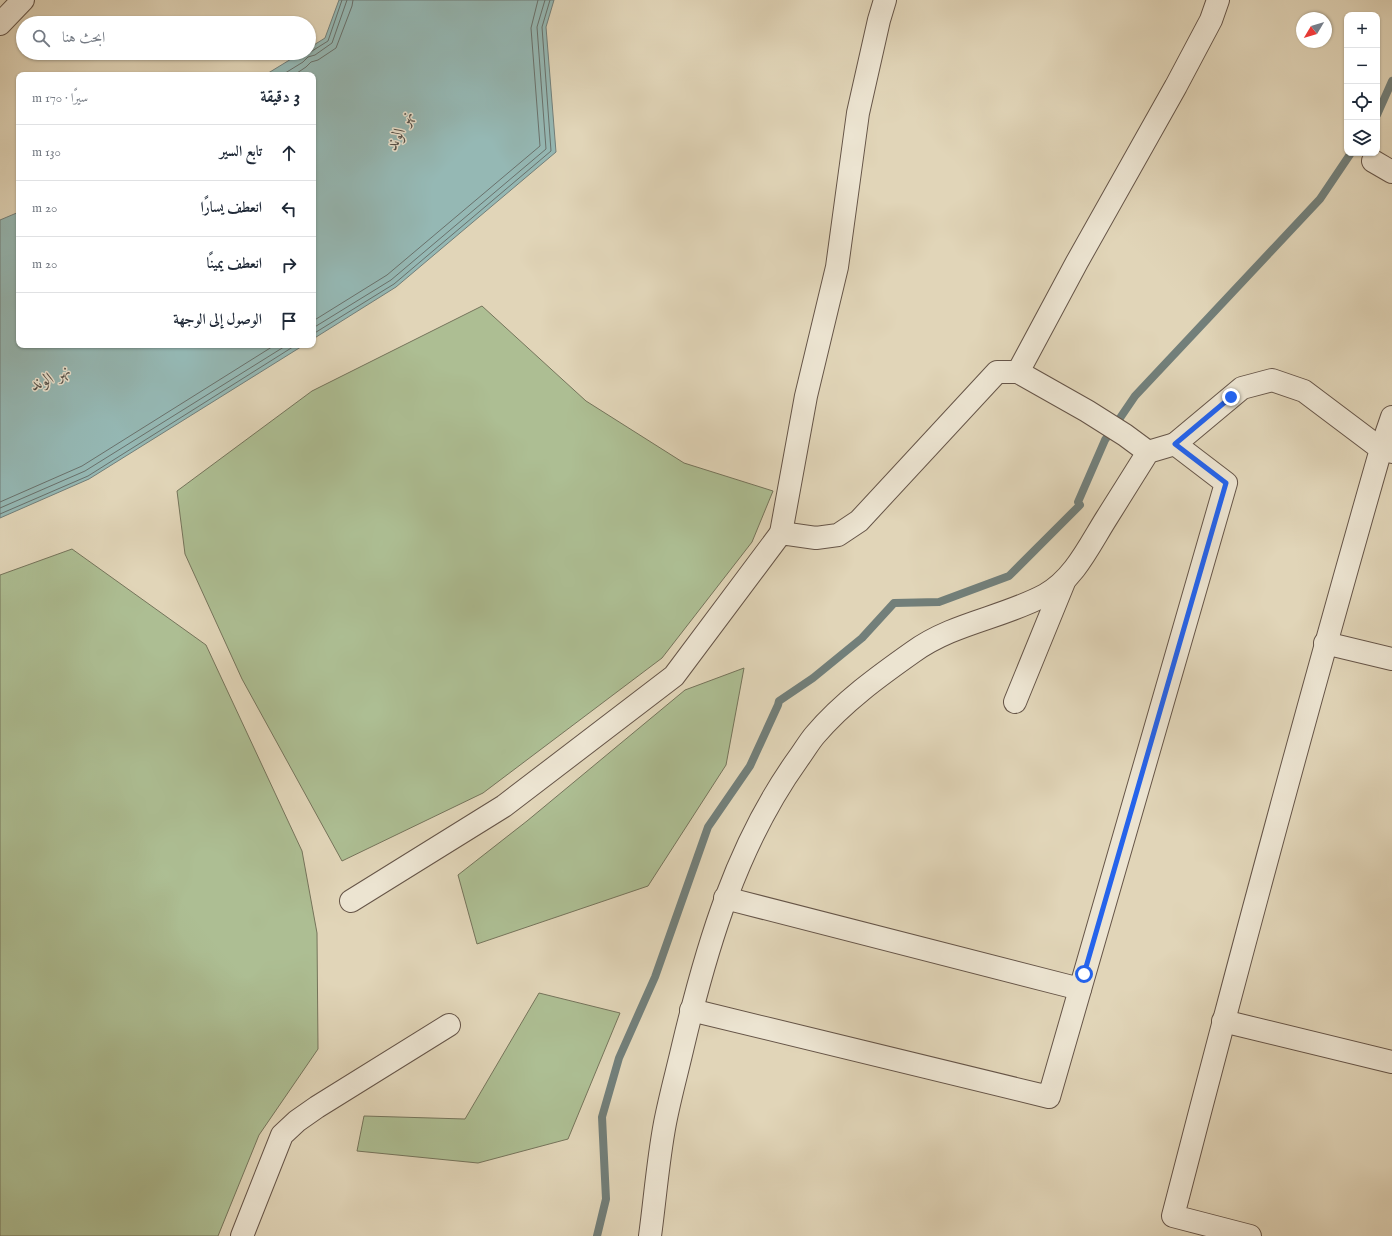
<!DOCTYPE html>
<html lang="ar">
<meta charset="utf-8">
<style>
body{margin:0;font-family:"IM FELL English",Amiri,serif;background:#f2f2f3;color:#1f2937;direction:rtl}
.controls{position:absolute;right:12px;top:12px;display:grid;overflow:hidden;border-radius:8px;box-shadow:0 1px 3px #0004}
.controls button{width:36px;height:36px;display:grid;place-items:center;padding:0;border:0;border-bottom:1px solid #e0e1e3;background:#fff;color:#1f2937;font:20px sans-serif}
.compass{position:absolute;left:1296px;top:12px;width:36px;height:36px;border-radius:50%;background:#fff;box-shadow:0 1px 3px #0004;rotate:232deg}
.stop{position:absolute;width:12px;height:12px;margin:-9px;border:3px solid #2563eb;border-radius:50%;background:#fff}
.stop.end{background:#2563eb;border-color:#fff;box-shadow:0 1px 4px #0008}
.list{margin:0;padding:0;list-style:none}
h2{display:flex;justify-content:space-between;align-items:center;height:52px;margin:0;padding:0 16px;font-size:17px}
h2 small{font-size:13px;font-weight:400;color:#747a83}
.list li{display:grid;grid-template-columns:26px 1fr auto;gap:12px;align-items:center;box-sizing:border-box;height:56px;padding:0 16px;border-top:1px solid #e0e1e3}
.list b{display:block;font-size:15px;white-space:nowrap}
.list em{font-size:13px;font-style:normal;color:#747a83}
.icon{flex:none;width:22px;height:22px;fill:none;stroke:currentColor;stroke-width:2;stroke-linecap:round;stroke-linejoin:round}
.map{position:relative;flex:none;width:1392px;height:1236px;overflow:hidden;direction:ltr}
.search{position:absolute;background:#fff;box-shadow:0 1px 3px #0004;left:16px;top:16px;width:300px;height:44px;display:flex;align-items:center;gap:10px;box-sizing:border-box;padding:0 14px;border-radius:22px;color:#747a83;font-size:15px}
.panel{position:absolute;background:#fff;box-shadow:0 1px 3px #0004;left:16px;top:72px;width:300px;height:276px;border-radius:8px;direction:rtl}
.map>svg:first-child{display:block}
</style>
<div class="map">
<svg width="1392" height="1236" viewBox="0 0 1392 1236">
<rect width="100%" height="100%" fill="#e1d5b8"/>
<filter id="stains"><feTurbulence type="fractalNoise" baseFrequency=".005" numOctaves="4"/><feColorMatrix values="0 0 0 0 .2 0 0 0 0 .09 0 0 0 0 .02 0 0 0 .5 -.17"/></filter>
<radialGradient id="worn" r=".72"><stop offset=".6" stop-color="#630" stop-opacity="0"/><stop offset="1" stop-color="#630" stop-opacity=".3"/></radialGradient>
<g fill="#adbe93" stroke="#75745b">
<path d="M482,306L586,401L684,463L773,491L752,542L662,658L483,793L342,861L242,679L185,554L177,491L312,391Z"/>
<path d="M72,549L206,645L302,851L317,933L318,1049L259,1135L218,1236H0V575Z"/>
<path d="M744,668L726,765L648,886L477,944L458,875L527,821L685,690Z"/>
<path d="M539,993L620,1013L568,1139L478,1163L357,1151L364,1116L465,1119Z"/>
</g>
<g fill="#95b8b4" stroke="#727f7a">
<path d="M339,0H554L546,27L556,152L396,287L313,339V75H265L301,53H309V48L325,38Z"/>
<path d="M19,212V345H304L89,479L0,518V220Z"/>
</g>
<g fill="none" stroke-linecap="round" stroke-linejoin="round">
<g stroke="#69716c" stroke-width="1">
<path d="M309,51H312L328,41L342,0"/>
<path d="M282,75L303,62L308,57L315,55L332,43L347,0"/>
<path d="M294,75L306,67L311,62L318,60L336,48L352,6L353,0"/>
<path d="M313,321L387,275L540,146L531,28L538,0"/>
<path d="M313,328L391,280L546,149L537,27L545,0"/>
<path d="M313,334L394,284L551,151L542,27L550,0"/>
<path d="M0,502L82,466L275,345"/>
<path d="M0,508L85,471L287,345"/>
<path d="M0,514L88,476L296,345"/>
</g>
<g stroke="#727f7a" stroke-width="8">
<path d="M1377,115L1392,81"/>
<path d="M597,1236L606,1199L602,1117L619,1058L655,977L708,827L750,766L778,705L779,701L813,678L862,638L894,603L939,602L1009,576L1080,505L1078,502L1105,440L1135,396L1320,199L1351,153"/>
</g>
<defs>
<g id="minor">
<path d="M0,24L23,0"/>
<path d="M1373,161L1392,172"/>
<path d="M1018,372L1077,262L1176,86L1211,20L1218,0"/>
<path d="M1392,417L1381,449L1392,452"/>
<path d="M781,533L806,396L837,267L858,113L879,20L885,0"/>
<path d="M1325,643L1392,659"/>
<path d="M1015,702L1064,582"/>
<path d="M725,898L1080,989"/>
<path d="M351,901L504,806L674,676L781,533L816,538L838,535L859,521L997,372H1018L1087,411L1125,435L1148,452"/>
<path d="M691,1010L1049,1097L1226,483L1175,444"/>
<path d="M1223,1021L1392,1062"/>
<path d="M242,1236L282,1135L297,1121L317,1107L449,1025"/>
<path d="M650,1236C655,1199 658,1160 665,1123C670,1097 677,1072 683,1046C707,945 737,844 798,759C804,751 809,742 815,735C843,702 879,676 913,652C953,623 1002,618 1045,595C1074,579 1089,546 1106,519C1120,497 1134,474 1148,452L1175,444L1242,388L1272,380L1304,391L1381,449C1308,704 1239,960 1173,1216L1250,1236"/>
</g>
</defs>
<use href="#minor" stroke="#665548" stroke-width="24"/>
<use href="#minor" stroke="#ece4d1" stroke-width="22"/>
</g>
<g fill="none" stroke-linecap="round" stroke-linejoin="round">
<path stroke="#2563eb" stroke-width="5" d="M1084,974L1226,483L1175,444L1231,397"/>
</g>
<g text-anchor="middle" stroke-width="3" stroke-linejoin="round" paint-order="stroke">
<g font-size="17" font-style="italic" fill="#534e47" stroke="#ece4d1">
<text transform="translate(399 130) rotate(-64)" y="6">نهر الوند</text>
<text transform="translate(50 377) rotate(-24)" y="6">نهر الوند</text>
</g>
</g>
<rect width="100%" height="100%" filter="url(#stains)"/>
<rect width="100%" height="100%" fill="url(#worn)"/>
</svg>
<div class="controls">
<button>+</button>
<button>−</button>
<button><svg class="icon" aria-label="locate" viewBox="0 0 24 24"><circle cx="12" cy="12" r="6"/><path d="M12 2v4M12 18v4M2 12h4M18 12h4"/></svg></button>
<button><svg class="icon" aria-label="layers" viewBox="0 0 24 24"><path d="M12 4l9 5-9 5-9-5zM3 14l9 5 9-5"/></svg></button>
</div>
<svg class="compass" viewBox="-18 -18 36 36"><path d="M0-13l5 13h-10z" fill="#e53935"/><path d="M0 13l5-13h-10z" fill="#747a83"/></svg>
<div class="stop" style="left:1084px;top:974px"></div>
<div class="stop end" style="left:1231px;top:397px"></div>
<div class="search"><svg class="icon" aria-label="search" viewBox="0 0 24 24"><circle cx="10" cy="10" r="6"/><path d="M15 15l6 6"/></svg>ابحث هنا</div>
<section class="panel">
<h2>3 دقيقة<small>سيرًا · 170 m</small></h2>
<ul class="list">
<li><svg class="icon" aria-label="ahead" viewBox="0 0 24 24"><path d="M12 20V5M6 11l6-6 6 6"/></svg><div><b>تابع السير</b></div><em>130 m</em></li>
<li><svg class="icon" aria-label="left" viewBox="0 0 24 24"><path d="M17 20v-9H6M10 6l-5 5 5 5"/></svg><div><b>انعطف يسارًا</b></div><em>20 m</em></li>
<li><svg class="icon" aria-label="right" viewBox="0 0 24 24"><path d="M7 20v-9h11M14 6l5 5-5 5"/></svg><div><b>انعطف يمينًا</b></div><em>20 m</em></li>
<li><svg class="icon" aria-label="arrive" viewBox="0 0 24 24"><path d="M6 21V4h12l-3 4 3 4H6"/></svg><div><b>الوصول إلى الوجهة</b></div></li>
</ul>
</section>
</div>
